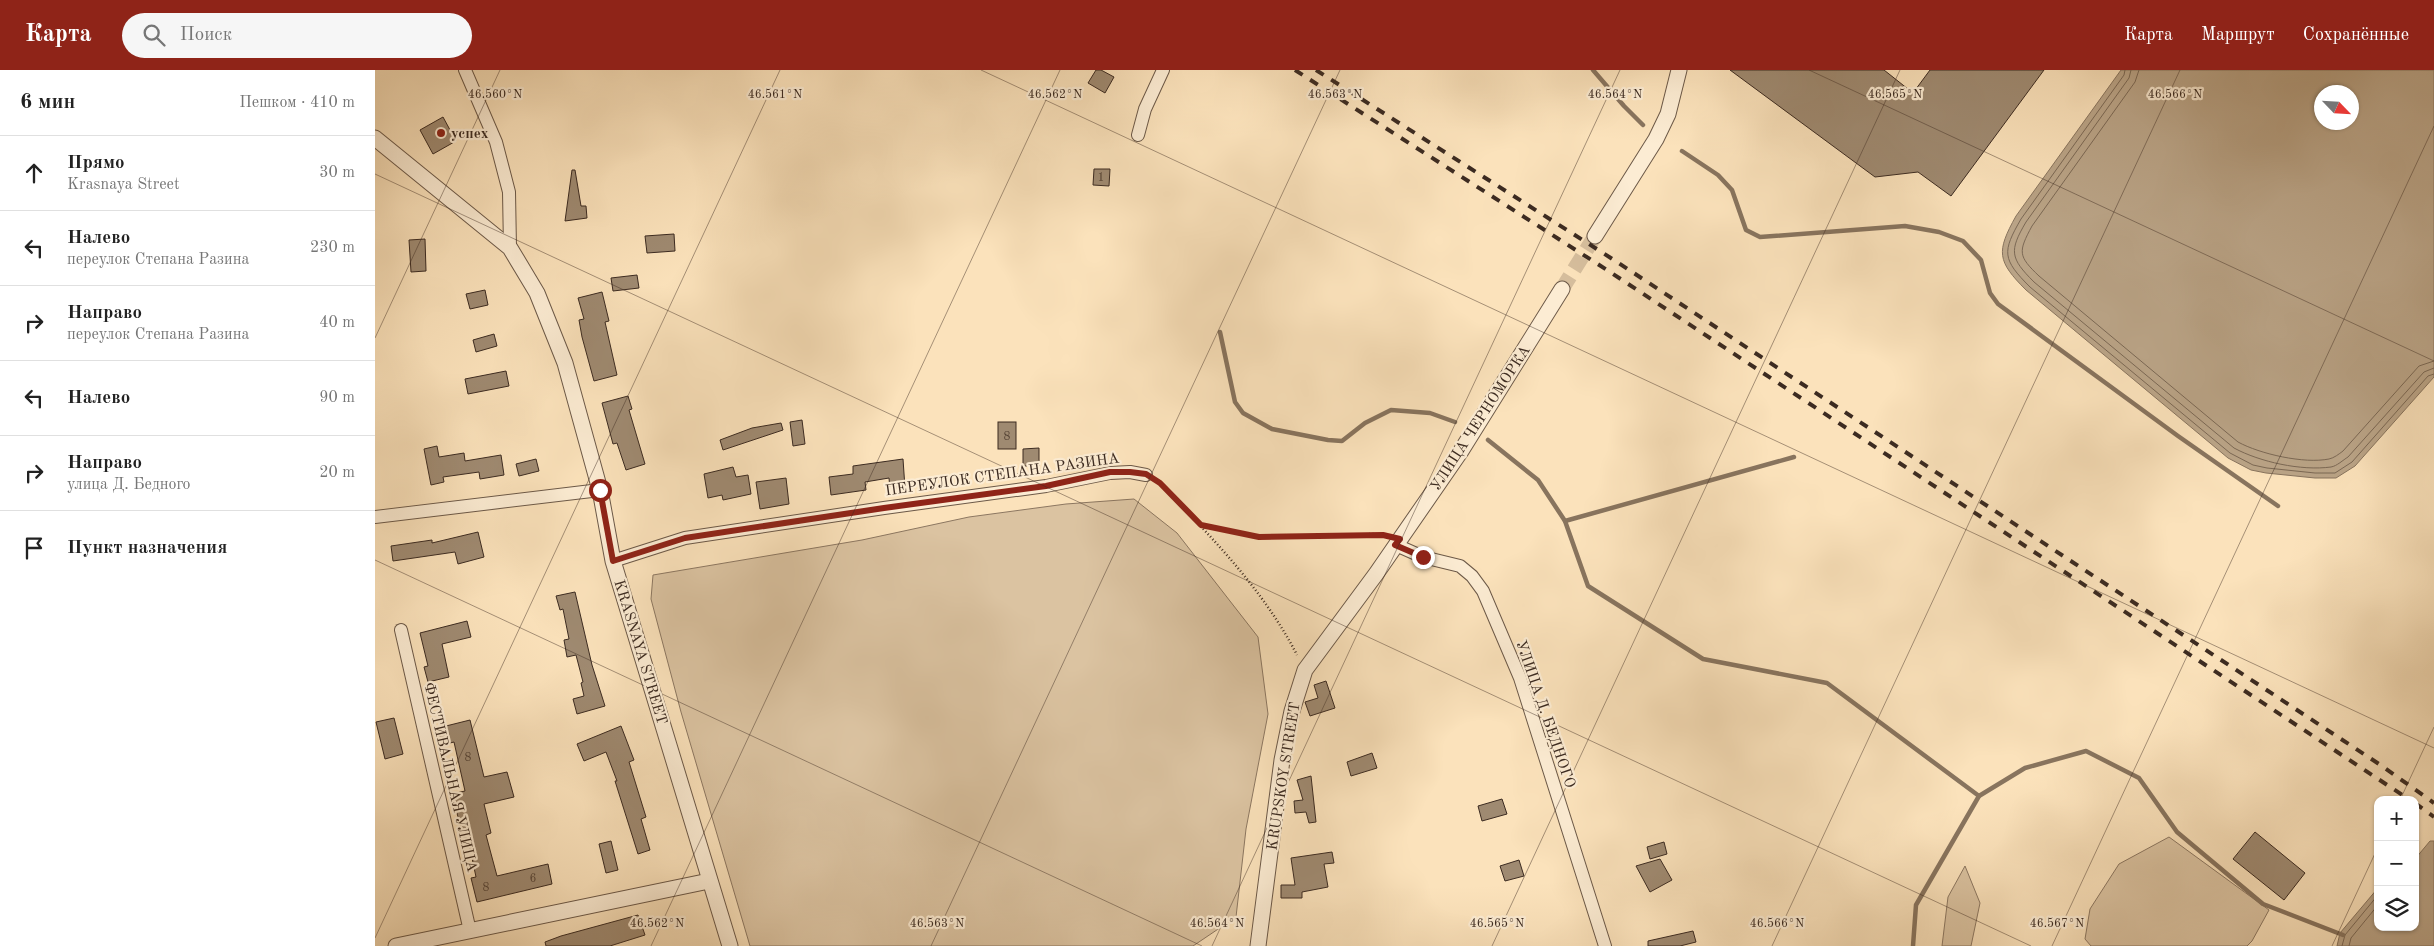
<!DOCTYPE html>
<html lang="ru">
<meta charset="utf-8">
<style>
body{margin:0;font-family:"Old Standard TT",serif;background:#f6f6f6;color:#222}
.controls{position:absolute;right:15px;bottom:15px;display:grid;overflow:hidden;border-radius:10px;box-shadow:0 1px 4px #0004}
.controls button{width:45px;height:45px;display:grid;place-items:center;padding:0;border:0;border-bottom:1px solid #e0e0e0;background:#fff;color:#222;font:25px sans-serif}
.compass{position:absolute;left:1939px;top:15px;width:45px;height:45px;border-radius:50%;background:#fff;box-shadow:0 1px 4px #0004;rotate:115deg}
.stop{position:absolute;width:15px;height:15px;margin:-11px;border:4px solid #8f2418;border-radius:50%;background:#fff}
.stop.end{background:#8f2418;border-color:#fff;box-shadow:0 1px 5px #0008}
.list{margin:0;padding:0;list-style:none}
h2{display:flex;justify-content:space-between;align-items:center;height:65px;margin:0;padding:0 20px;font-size:21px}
h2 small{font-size:16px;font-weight:400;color:#767676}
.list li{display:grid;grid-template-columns:32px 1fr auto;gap:15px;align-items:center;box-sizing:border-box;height:75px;padding:0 20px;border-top:1px solid #e0e0e0}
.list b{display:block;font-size:19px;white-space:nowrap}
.list p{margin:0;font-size:16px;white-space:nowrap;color:#767676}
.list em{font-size:16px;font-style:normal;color:#767676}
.icon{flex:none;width:28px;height:28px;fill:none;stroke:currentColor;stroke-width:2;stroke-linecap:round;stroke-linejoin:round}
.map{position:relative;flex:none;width:2059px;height:876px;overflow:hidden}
header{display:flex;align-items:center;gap:30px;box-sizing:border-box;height:70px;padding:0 25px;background:#8f2418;color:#fff}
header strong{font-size:24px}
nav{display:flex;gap:28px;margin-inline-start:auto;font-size:18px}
.search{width:350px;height:45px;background:#f6f6f6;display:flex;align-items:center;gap:12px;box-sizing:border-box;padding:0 18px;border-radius:28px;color:#767676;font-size:19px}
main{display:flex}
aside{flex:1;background:#fff}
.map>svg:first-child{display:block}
</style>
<header>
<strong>Карта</strong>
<div class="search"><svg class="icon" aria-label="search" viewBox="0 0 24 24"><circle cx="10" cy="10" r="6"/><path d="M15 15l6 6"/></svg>Поиск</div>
<nav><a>Карта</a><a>Маршрут</a><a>Сохранённые</a></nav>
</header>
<main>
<aside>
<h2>6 мин<small>Пешком · 410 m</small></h2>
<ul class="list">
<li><svg class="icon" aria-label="ahead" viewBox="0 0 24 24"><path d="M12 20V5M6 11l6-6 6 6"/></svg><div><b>Прямо</b><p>Krasnaya Street</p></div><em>30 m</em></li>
<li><svg class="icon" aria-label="left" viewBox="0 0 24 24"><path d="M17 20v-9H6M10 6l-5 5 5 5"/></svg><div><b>Налево</b><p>переулок Степана Разина</p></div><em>230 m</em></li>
<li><svg class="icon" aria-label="right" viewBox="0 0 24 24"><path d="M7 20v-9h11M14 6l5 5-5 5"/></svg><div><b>Направо</b><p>переулок Степана Разина</p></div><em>40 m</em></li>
<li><svg class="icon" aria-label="left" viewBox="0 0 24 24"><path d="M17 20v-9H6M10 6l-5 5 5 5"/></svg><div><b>Налево</b></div><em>90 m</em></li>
<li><svg class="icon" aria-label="right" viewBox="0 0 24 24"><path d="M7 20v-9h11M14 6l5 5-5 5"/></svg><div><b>Направо</b><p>улица Д. Бедного</p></div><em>20 m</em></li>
<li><svg class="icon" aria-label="arrive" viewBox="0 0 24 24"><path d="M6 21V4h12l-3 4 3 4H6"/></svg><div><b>Пункт назначения</b></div></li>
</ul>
</aside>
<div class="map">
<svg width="2059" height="876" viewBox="0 0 2059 876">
<rect width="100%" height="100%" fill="#fbe2bb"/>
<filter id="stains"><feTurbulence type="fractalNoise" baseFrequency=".004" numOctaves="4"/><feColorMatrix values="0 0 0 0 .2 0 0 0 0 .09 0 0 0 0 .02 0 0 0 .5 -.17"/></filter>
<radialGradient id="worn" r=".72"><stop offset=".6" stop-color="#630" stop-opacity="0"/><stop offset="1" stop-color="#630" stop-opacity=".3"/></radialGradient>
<g fill="#dbc3a1" stroke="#8c7761">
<path d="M759,429L802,463L883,567L893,644L871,759L861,847L818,876H375L306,642L276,529L278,505L487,470L594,447L691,434Z"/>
<path d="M1794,767L1894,840L1877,871L1872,876H1716L1710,869L1715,839L1744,794Z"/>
<path d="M1590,796L1605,833L1596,876H1567L1573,827Z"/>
</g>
<g fill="#baa487" stroke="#88745e" fill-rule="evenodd">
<path d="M1746,0H2059V307L1980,396L1961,408H1940L1891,403L1876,400L1853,388L1651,220C1622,191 1621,182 1641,146ZM1946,22H1976V52H1946Z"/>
<path d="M2055,771H2059V876H1962L1965,863L2003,818V857H2040V789Z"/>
</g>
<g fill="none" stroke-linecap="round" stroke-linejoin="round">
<g stroke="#7b6854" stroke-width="1">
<path d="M1750,0L1749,5L1646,149C1627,182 1627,189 1655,217L1855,383L1878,395L1892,398L1940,403H1960L1977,392L2053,306L2059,304"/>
<path d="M1756,0L1754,8L1651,152C1634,181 1635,188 1659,212L1859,378C1885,392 1926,401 1956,397C1962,396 1968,390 1973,387L2049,302L2059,298"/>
<path d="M1764,0L1760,12L1657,156C1643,182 1643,186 1664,206L1863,372C1885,384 1929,394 1954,389C1959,388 1964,384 1968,381L2044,296L2059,291"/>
<path d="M1967,876L1970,865L2003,825"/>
<path d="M1974,876L1976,868L2003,835"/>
</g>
<g stroke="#88745e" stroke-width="4.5">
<path d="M1218,0L1249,36L1268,55"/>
<path d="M1307,81L1343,105L1357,120L1371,160L1385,167L1530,156L1564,162L1588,171L1606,190L1615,223L1623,234L1803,366L1903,436"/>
<path d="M845,262L860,332L868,343L897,359L953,370L967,371L990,353L1016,340L1055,343L1080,352"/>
<path d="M1113,370L1163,410L1190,451L1213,516L1328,589L1452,613L1604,726"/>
<path d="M1190,451L1419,387"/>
<path d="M1538,876L1541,835L1604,726L1650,698L1711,681L1764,708L1802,762L1888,834L1968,865"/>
</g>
</g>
<g fill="#9f8a71" stroke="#3c2b21">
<path d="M721,0H726L739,7L730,23L713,13Z"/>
<path d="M1355,0H1509L1538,23L1555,0H1669L1576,126L1543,102L1500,107Z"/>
<path d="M68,47L81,71L58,84L45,60Z"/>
<path d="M719,99H735L734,116L718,115Z"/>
<path d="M197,100H200L206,136H211L212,148L190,151Z"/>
<path d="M299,164L300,181L272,183L270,166Z"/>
<path d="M50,169L51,201L36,202L34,170Z"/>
<path d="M262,205L264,218L238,221L236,208Z"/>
<path d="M110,220L113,235L95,239L91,224Z"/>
<path d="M227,222L234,251L230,252L242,305L219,311L207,267L204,250L209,249L203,228Z"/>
<path d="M119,264L122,276L101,282L98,270Z"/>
<path d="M131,301L134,316L93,324L90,309Z"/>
<path d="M253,326L257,339L254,340L270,394L251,400L242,373L238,374L227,333Z"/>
<path d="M427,350L430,374L418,376L415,352Z"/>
<rect x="623" y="352" width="18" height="27"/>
<path d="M406,353L408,360L348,380L345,370L377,358Z"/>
<path d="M62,376L64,387L89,383L90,391L126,385L129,405L105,409L104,402L68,407L69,412L56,415L49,379Z"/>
<path d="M664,378V396H648V379Z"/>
<path d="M161,389L164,401L144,406L141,394Z"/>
<path d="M528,389L530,418L515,420L514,408L490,412L491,420L456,425L454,407L478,404V396Z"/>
<path d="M358,397L361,407L373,405L376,424L348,430L347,425L333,428L329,404Z"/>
<path d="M411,408L414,434L385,439L381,412Z"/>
<path d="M103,462L109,487L83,494L80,482L18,491L16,476L57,470V473Z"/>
<path d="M200,522L217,595L230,636L202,644L198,629L209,626L206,613L208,612L201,585L192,587L189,570L194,569L188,539L185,540L181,526Z"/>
<path d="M92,551L96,567L67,574L74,607L53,612L49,597L53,596L45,563Z"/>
<path d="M951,611L960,638L935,646L930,632L943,628L939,615Z"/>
<path d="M19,648L28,684L10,689L1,652Z"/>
<path d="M95,650L109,707L132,702L139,727L109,734L116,763L111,765L122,806L173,794L177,814L102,832L96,808L101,807L93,769L89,770L77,724L90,721L79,672L67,675L63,658Z"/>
<path d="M246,656L259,690L254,692L271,747L266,749L275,780L263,784L240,711H242L231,682L209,691L202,674Z"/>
<path d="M997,683L1002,698L976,706L972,692Z"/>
<path d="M936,706L941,752L934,753L931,742L920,743L919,731L928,730L922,710Z"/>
<path d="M1127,729L1132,744L1107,751L1103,736Z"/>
<path d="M1880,762L1930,803L1909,830L1858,789Z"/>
<path d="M236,771L243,800L231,803L224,774Z"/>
<path d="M1289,772L1292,784L1275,789L1272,777Z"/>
<path d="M957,782L959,793L949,794L953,817L927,822V828H906V815H920L916,788Z"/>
<path d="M1285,789L1297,810L1275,822L1261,796Z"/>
<path d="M1144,790L1149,806L1130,811L1125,796Z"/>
<path d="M263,845L270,865L235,876H171L170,872L186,866Z"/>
<path d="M1318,861L1321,872L1305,876H1273V871Z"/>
</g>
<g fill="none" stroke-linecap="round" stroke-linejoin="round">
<path stroke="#d5bd9c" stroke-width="15" stroke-dasharray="15 8" stroke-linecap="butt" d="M1187,219L1220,166"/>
<defs>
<g id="minor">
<path d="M90,0L121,72L134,122L135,178"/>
<path d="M763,65L770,39L788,0"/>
<path d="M0,447L225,420"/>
<path d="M1021,475L1048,487L1085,496L1097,506L1108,521L1145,608L1230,876"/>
<path d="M238,491L310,468L509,438L671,416L735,403L755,402L771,405"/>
<path d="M26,560L95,861"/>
</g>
<g id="tertiary">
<path d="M0,68L135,178L162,223L190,293L225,420L238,491L355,876"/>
<path d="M1220,166L1281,69L1293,44L1304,0"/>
<path d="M21,876L334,811"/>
<path d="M883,876L907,690L917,641L930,600L1001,504L1086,381L1187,219"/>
</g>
</defs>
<use href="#minor" stroke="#6c5948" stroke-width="14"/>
<use href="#tertiary" stroke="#6c5948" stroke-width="17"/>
<g stroke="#3c2b21" stroke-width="2.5" stroke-dasharray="1 2.5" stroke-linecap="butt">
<path d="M782,411C795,420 806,435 817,447C857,489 896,534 922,585"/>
<path d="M827,456L884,467L998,464L1010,466"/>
</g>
<use href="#minor" stroke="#fcecd3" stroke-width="12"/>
<use href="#tertiary" stroke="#fcecd3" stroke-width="15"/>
<g stroke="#3c2b21" stroke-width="4" stroke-dasharray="9 9" stroke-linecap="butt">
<path d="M920,0L1232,200L2035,730"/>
<path d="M941,0L1239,190L2007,696L2059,733"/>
<path d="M2040,733L2059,747"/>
</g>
</g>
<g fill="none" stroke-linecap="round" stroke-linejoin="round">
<path stroke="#8f2418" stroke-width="6" d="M225,420L238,491L310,468L509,438L671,416L735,402H755L771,404L785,413L826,455L884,467L1008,465L1025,469L1020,475L1048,487"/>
</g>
<path fill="none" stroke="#3c2b21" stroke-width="1" stroke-opacity="0.45" d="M606,0L2059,678M1434,0L2059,291M0,104L1656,876M0,268L125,0M0,490L827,876M2025,730L2059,657M0,868L405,0M276,876L685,0M556,876L965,0M837,876L1245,0M1117,876L1525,0M1397,876L1805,0M1677,876L2059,56M1957,876L2003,777"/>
<circle fill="#8f2418" stroke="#fcecd3" stroke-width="2" cx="66" cy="63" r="5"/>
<g text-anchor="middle" stroke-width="4.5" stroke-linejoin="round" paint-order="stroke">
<g font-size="12" fill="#554335">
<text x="726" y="111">1</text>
<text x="632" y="370">8</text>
<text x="93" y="691">8</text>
<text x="158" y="812">6</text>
<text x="111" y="821">8</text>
</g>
<g font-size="15" font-weight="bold" fill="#3c2b21" stroke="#fcecd3" text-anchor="start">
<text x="76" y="68">успех</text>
</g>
<g font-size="15" fill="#3c2b21" stroke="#fcecd3">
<text transform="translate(1105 348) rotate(-57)" y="5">УЛИЦА ЧЕРНОМОРКА</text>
<text transform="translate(627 404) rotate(-8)" y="5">ПЕРЕУЛОК СТЕПАНА РАЗИНА</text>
<text transform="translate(266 582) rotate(73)" y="5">KRASNAYA STREET</text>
<text transform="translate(1171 644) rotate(71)" y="5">УЛИЦА Д. БЕДНОГО</text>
<text transform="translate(908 706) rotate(-81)" y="5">KRUPSKOY STREET</text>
<text transform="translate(76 707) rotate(77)" y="5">ФЕСТИВАЛЬНАЯ УЛИЦА</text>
</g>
</g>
<g font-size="12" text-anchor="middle" fill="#3c2b21" stroke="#fcecd3" stroke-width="4.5" stroke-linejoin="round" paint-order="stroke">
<text x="120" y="28">46.560°N</text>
<text x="400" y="28">46.561°N</text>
<text x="680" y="28">46.562°N</text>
<text x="960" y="28">46.563°N</text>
<text x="1240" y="28">46.564°N</text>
<text x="1520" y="28">46.565°N</text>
<text x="1800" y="28">46.566°N</text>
<text x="562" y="857">46.563°N</text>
<text x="1122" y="857">46.565°N</text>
<text x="1682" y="857">46.567°N</text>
<text x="282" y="857">46.562°N</text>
<text x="842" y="857">46.564°N</text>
<text x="1402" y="857">46.566°N</text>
</g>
<rect width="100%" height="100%" filter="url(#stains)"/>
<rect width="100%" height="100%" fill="url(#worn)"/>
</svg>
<div class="controls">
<button>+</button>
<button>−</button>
<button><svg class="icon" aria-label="layers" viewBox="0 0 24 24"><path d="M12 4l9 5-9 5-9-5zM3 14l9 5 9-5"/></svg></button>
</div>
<svg class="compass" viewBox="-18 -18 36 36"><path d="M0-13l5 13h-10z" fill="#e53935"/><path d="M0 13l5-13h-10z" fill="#767676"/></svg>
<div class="stop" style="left:225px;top:420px"></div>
<div class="stop end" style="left:1048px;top:487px"></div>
</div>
</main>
